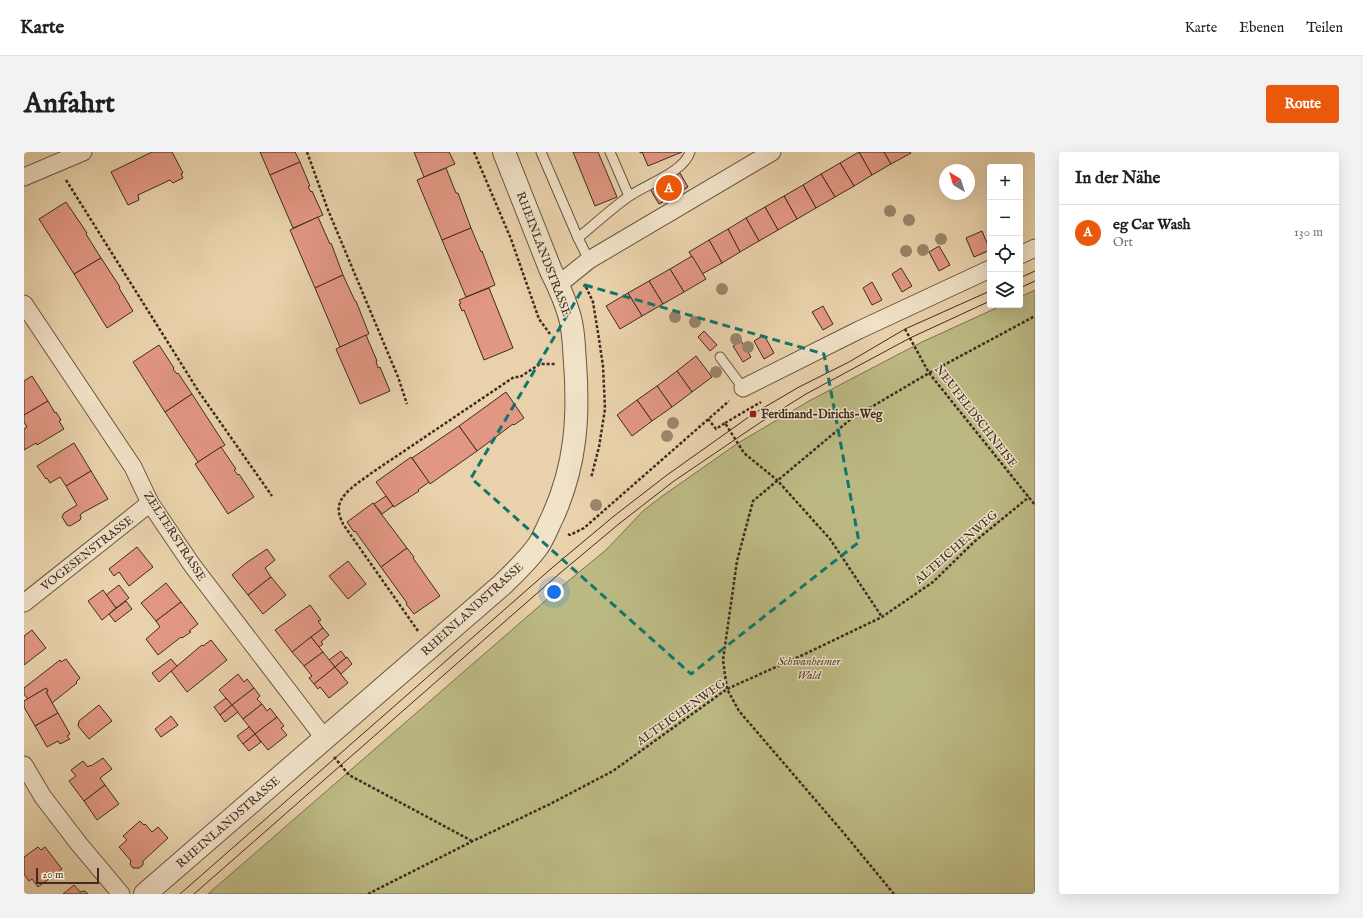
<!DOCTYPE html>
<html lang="de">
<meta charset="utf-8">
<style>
body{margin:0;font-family:"IM FELL English",serif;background:#f2f2f2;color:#202124}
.controls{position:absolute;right:12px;top:12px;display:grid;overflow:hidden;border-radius:4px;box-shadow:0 4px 16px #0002}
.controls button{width:36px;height:36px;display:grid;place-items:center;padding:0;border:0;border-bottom:1px solid #e0e0e0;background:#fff;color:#202124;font:20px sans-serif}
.compass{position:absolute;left:915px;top:12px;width:36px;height:36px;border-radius:50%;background:#fff;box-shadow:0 4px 16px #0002;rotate:322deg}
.scale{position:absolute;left:12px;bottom:10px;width:63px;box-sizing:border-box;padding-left:4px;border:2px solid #3e2b22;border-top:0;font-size:11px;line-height:14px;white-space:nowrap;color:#3e2b22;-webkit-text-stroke:3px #f1e2c8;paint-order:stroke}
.you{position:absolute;left:530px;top:440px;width:14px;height:14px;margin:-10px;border:3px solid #fff;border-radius:50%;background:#1a73e8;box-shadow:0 0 0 6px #1a73e833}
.badge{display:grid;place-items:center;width:26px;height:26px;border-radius:50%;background:#ea580c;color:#fff;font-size:13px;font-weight:700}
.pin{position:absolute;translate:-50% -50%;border:2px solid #fff;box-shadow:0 1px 4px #0006}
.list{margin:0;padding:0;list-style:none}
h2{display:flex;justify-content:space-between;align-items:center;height:52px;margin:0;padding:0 16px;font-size:17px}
h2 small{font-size:13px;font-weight:400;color:#757577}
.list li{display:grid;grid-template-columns:26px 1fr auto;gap:12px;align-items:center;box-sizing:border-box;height:56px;padding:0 16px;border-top:1px solid #e0e0e0}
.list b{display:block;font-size:15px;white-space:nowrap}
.list p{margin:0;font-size:13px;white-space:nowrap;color:#757577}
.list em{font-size:13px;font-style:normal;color:#757577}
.icon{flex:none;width:22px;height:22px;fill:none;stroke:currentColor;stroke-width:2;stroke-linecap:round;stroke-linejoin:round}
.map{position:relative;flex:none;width:1011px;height:742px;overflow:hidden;border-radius:4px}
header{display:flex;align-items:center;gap:24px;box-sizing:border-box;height:56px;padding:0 20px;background:#fff;border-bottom:1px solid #e0e0e0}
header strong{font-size:19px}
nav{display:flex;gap:22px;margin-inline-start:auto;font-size:14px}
.intro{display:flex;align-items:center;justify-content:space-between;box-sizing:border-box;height:96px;padding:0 24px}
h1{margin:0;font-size:28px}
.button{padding:10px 18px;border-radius:4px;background:#ea580c;color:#fff;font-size:14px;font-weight:700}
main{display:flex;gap:24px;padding:0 24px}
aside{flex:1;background:#fff;border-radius:4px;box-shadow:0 4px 16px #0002}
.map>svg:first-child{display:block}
</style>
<header>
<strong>Karte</strong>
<nav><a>Karte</a><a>Ebenen</a><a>Teilen</a></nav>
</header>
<div class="intro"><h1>Anfahrt</h1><a class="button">Route</a></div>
<main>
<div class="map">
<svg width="1011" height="742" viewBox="0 0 1011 742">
<rect width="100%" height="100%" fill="#e9d2ab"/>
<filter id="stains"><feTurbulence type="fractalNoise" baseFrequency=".005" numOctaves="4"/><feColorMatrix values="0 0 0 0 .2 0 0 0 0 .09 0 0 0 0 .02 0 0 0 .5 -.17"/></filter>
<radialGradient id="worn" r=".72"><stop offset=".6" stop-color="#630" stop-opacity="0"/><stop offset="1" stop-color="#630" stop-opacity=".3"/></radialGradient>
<path fill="#bcba84" stroke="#7d7253" d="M1011,138V742H184L543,430L582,398L620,358L637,345L714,291L785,249L898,190L979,153H996V145Z"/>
<g fill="#e29783" stroke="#3e2b22">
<path d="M128,0H148L159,21L157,22L159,26L149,31L146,28L114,43L115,48L104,53L87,20Z"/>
<path d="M236,0H271L276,10L246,23Z"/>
<path d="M390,0H425L431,12L400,25Z"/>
<path d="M549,0H574L593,45L571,54Z"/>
<path d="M616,0H658L624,14L618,0L616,1Z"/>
<path d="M835,0H860L867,12L848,23Z"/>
<path d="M835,0L848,23L830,34L816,11Z"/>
<path d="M860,0H886L887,1L867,12Z"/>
<path d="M276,10L286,34L284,35L287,40L288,39L299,63L269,76L246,23Z"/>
<path d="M816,11L830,34L811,45L797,22Z"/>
<path d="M422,16L432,41H434L447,76L418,88L393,28Z"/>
<path d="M656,21L664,35L635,52L626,37Z"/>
<path d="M797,22L811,45L792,56L779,33Z"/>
<path d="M779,33L792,56L773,67L760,44Z"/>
<path d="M760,44L773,67L754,78L741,55Z"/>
<path d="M42,50L63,81L62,82L77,106L50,122L15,67Z"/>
<path d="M741,55L754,78L735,89L722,66Z"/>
<path d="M294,65L306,92L307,91L319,123L291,136L266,78Z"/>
<path d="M722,66L735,89L716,100L704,77Z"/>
<path d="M447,76L457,100L458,99L471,133L442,145L418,88Z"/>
<path d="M704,77L716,100L698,111L685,88Z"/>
<path d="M958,79L966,98L950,105L942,86Z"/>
<path d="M685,88L698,111L678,122L665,100Z"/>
<path d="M915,94L926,113L915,119L905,100Z"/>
<path d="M668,104L682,127L660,140L646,117Z"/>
<path d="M77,106L96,135L95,136L109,159L83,176L50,122Z"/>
<path d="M877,116L888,134L878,140L868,122Z"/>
<path d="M646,117L660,140L639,152L625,129Z"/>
<path d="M319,123L331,149H332L345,182L316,195L291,136Z"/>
<path d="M625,129L639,152L618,164L604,141Z"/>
<path d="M848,130L858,148L848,153L839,136Z"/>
<path d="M465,136L489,196L460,208L440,158L438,159L435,152L437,151L435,148Z"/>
<path d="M604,141L618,164L596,177L582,154Z"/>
<path d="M799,154L809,172L799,178L788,160Z"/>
<path d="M680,179L693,193L686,199L674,185Z"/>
<path d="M342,183L353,209H352L354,216L356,215L366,239L336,252L312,197Z"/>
<path d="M740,183L750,201L740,207L730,189Z"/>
<path d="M717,189L727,205L719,210L709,194Z"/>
<path d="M135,193L150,216L149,217L153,222L154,221L168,242L141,260L109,210Z"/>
<path d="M672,204L688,225L668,240L653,219Z"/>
<path d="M653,219L668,240L648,255L633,234Z"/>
<path d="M8,224L24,249L0,263V229Z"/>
<path d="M633,234L648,255L628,269L613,248Z"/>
<path d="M482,240L500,266L490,273L489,272L453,299L435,274Z"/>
<path d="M168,242L201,293L174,310L141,260Z"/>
<path d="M613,248L628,269L608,284L593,263Z"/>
<path d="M24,249L31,261L32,260L37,268L35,269L40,277L13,293L12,291L0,298V277L3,275L0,270V263Z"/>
<path d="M435,274L453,299L406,332L388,306Z"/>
<path d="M50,291L67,319L42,334L36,325L26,331L23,326L22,327L13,314Z"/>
<path d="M197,295L212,317L210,318L214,323L215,322L230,345L204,362L171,312Z"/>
<path d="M387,305L405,330L394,338L395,339L370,355L352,330Z"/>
<path d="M67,319L84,347L58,361L56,363L57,365L56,368L46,374L43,373L38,365L40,361L53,353L42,334Z"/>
<path d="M362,344L369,354L358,362L350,352Z"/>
<path d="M349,351L383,396L357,415L331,379L330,380L323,370Z"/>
<path d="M113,395L129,415L105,434L95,420L90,424L85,417Z"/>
<path d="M383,396L390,405L389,406L416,444L390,462L382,452L383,451L357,415Z"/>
<path d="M243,397L251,408L241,416L247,425L224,443L208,423L222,411Z"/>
<path d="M324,409L342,432L324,447L305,424Z"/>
<path d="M247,425L262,443L239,462L224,443Z"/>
<path d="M142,431L157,450L132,469L117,451Z"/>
<path d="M95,433L105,446L92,456L82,443Z"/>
<path d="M79,438L92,456L78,468L64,449Z"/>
<path d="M102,449L108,457L91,470L85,462Z"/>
<path d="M157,450L174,472L165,479L167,480L158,486L157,485L134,503L122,487L136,475L132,469Z"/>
<path d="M286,453L297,468L294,469L299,476L268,500L251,478Z"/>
<path d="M299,476L305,483L297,490L299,492L295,495L287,485Z"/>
<path d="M8,478L22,496L0,513V484Z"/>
<path d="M287,485L299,500L280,514L268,500Z"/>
<path d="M187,488L203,508L163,540L147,519L178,493L179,494Z"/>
<path d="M317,499L322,506L311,515L305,508Z"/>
<path d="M299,500L311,515L290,532L285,526L288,524L280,514Z"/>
<path d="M323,505L328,512L317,522L311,515Z"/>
<path d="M42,507L56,526L52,530L53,531L28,551L22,540L24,539L22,536L4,547L0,542V536L36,508L37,510Z"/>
<path d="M147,507L153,514L135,530L128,521Z"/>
<path d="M311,515L324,531L305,546L296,535L294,537L290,532Z"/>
<path d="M214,522L220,530L223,527L230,536L208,553L195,538Z"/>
<path d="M22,536L24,539L22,540L34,561L11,574L0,555V549Z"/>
<path d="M230,536L236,544L233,547L238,552L219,567L208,553Z"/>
<path d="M202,546L208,553L196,563L190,555Z"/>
<path d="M238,552L243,559L246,556L253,565L231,582L219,567Z"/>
<path d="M75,553L88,569L65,587L54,574L55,569Z"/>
<path d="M208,553L214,560L201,570L196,563Z"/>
<path d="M34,561L46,582L43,584L46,587L36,592L34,589L23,595L11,574Z"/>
<path d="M147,564L154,573L137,585L131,577Z"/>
<path d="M253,565L260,574L257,576L263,583L244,598L231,582Z"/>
<path d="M225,575L231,582L219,592L213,584Z"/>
<path d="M231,582L237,590L225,599L219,592Z"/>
<path d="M79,606L88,617L76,626L81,633L60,649L45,629L52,624L47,618L59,609L64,615L66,613L67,614Z"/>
<path d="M81,633L95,652L73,668L60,649Z"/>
<path d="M116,669L120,673L121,672L128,680L134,675L144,686L119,709V713L115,716H109L106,712L107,709L95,695L103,688L99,684Z"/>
<path d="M14,695L17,698L21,695L38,717L14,735L8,727L5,729L0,722V705Z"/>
<path d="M50,733L56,740L61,739L64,742H39Z"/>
</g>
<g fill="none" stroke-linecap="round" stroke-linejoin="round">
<defs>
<g id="service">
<path d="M517,0L554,86L565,108"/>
<path d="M586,0L605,44"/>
<path d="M554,86C571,72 587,57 604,45C622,32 659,21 666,0"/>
<path d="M696,205L719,236"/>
</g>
<g id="minor">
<path d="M0,25L59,0"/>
<path d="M996,103L1011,96"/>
<path d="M534,133L565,108L748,0"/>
<path d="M0,152L109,315L126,351L168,413L301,587"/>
<path d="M719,236L835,178L966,117"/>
<path d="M0,451L126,351"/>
<path d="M0,613L19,645L55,692L97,742"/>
</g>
<path id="tertiary" d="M121,742L479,432C491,420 504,408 514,394C520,385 524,374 529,364C552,313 555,265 551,210C550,199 550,187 548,176C546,160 535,134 527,119L480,0"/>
</defs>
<use href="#service" stroke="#695544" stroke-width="11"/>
<use href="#minor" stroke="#695544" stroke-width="19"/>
<use href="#tertiary" stroke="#695544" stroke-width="24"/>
<g stroke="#3e2b22" stroke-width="2.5" stroke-dasharray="3 2" stroke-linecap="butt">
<path d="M283,0L304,58L374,225L383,252"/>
<path d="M450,0L487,87L515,167L526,182"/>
<path d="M42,28L175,240L248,344"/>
<path d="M562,135L569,150L575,187L579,214L581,257L575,295L567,326"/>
<path d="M881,177L905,221L1011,353"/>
<path d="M684,267L692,277L701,271L720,301L753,328L806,387L858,465"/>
<path d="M701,271L737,250"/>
<path d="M544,382L546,383L560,376L705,249"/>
<path d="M394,479L319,372C318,369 315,364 315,360C312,343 335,331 346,322L490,225H496L516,212H531"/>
<path d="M310,605L325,623L448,689"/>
<path d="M344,742L449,689L526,652L589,619L703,537L783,501L858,465L909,430L950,390L1005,345"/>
<path d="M870,742L818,679L715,559L703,537L699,508L713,409L729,349L827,267L905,221L1011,164"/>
</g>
<use href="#service" stroke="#f1e2c8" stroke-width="9"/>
<use href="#minor" stroke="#f1e2c8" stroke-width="17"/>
<use href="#tertiary" stroke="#f1e2c8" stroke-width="22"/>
<g stroke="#3e2b22" stroke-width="1">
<path d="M996,126L1011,119"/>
<path d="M996,136L1011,129"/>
<path d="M156,742L529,415L590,364L643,323L729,262L775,235L825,210L881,177L966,139"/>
<path d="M170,742L535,422L596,371L650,329L737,270L782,242L886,186L966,149"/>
</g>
</g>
<g fill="#99866b">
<circle cx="866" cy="59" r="6"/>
<circle cx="885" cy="68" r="6"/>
<circle cx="917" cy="87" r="6"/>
<circle cx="899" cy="98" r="6"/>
<circle cx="882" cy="99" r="6"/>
<circle cx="698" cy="137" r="6"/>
<circle cx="651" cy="165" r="6"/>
<circle cx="671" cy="170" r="6"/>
<circle cx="712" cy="187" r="6"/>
<circle cx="724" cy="195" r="6"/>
<circle cx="692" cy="220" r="6"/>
<circle cx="649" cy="271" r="6"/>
<circle cx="643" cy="284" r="6"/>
<circle cx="572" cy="353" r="6"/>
</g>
<path fill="none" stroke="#0f766e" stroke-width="3" stroke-dasharray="8 5" stroke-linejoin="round" d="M561,133L800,202L835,390L667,522L447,326Z"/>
<rect fill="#8f2418" stroke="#f1e2c8" stroke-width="1.5" x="725" y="258" width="8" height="8" rx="2"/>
<g text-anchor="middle" stroke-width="3" stroke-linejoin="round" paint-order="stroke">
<g font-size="12" fill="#3e2b22" stroke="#f1e2c8">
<text transform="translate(520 102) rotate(69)" y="4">RHEINLANDSTRASSE</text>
<text transform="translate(952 264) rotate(52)" y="4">NEUFELDSCHNEISE</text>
<text transform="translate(151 384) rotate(57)" y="4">ZELTERSTRASSE</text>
<text transform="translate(932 395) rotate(-41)" y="4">ALTEICHENWEG</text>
<text transform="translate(63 401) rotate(-38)" y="4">VOGESENSTRASSE</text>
<text transform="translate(448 457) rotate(-42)" y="4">RHEINLANDSTRASSE</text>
<text transform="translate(657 560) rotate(-35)" y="4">ALTEICHENWEG</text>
<text transform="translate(204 670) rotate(-41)" y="4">RHEINLANDSTRASSE</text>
</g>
<g font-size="12" font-weight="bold" fill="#3e2b22" stroke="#f1e2c8" text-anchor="start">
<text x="737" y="266">Ferdinand-Dirichs-Weg</text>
</g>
<g font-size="12" font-style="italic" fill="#574836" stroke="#f1e2c8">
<text x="785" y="513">Schwanheimer<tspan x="785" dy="14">Wald</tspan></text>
</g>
</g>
<rect width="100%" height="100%" filter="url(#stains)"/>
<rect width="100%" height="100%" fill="url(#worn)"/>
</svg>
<div class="controls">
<button>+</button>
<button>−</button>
<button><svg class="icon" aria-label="locate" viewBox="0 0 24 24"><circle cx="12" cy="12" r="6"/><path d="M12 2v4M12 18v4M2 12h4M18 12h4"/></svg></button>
<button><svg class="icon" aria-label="layers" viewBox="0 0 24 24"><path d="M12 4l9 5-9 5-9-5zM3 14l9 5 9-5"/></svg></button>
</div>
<svg class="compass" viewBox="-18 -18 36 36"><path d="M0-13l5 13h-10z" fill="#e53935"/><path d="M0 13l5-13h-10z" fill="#757577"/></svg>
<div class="scale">20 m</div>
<div class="you"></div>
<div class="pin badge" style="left:645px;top:36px">A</div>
</div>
<aside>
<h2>In der Nähe<small></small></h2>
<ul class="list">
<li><span class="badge">A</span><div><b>eg Car Wash</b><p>Ort</p></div><em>130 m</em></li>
</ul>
</aside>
</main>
